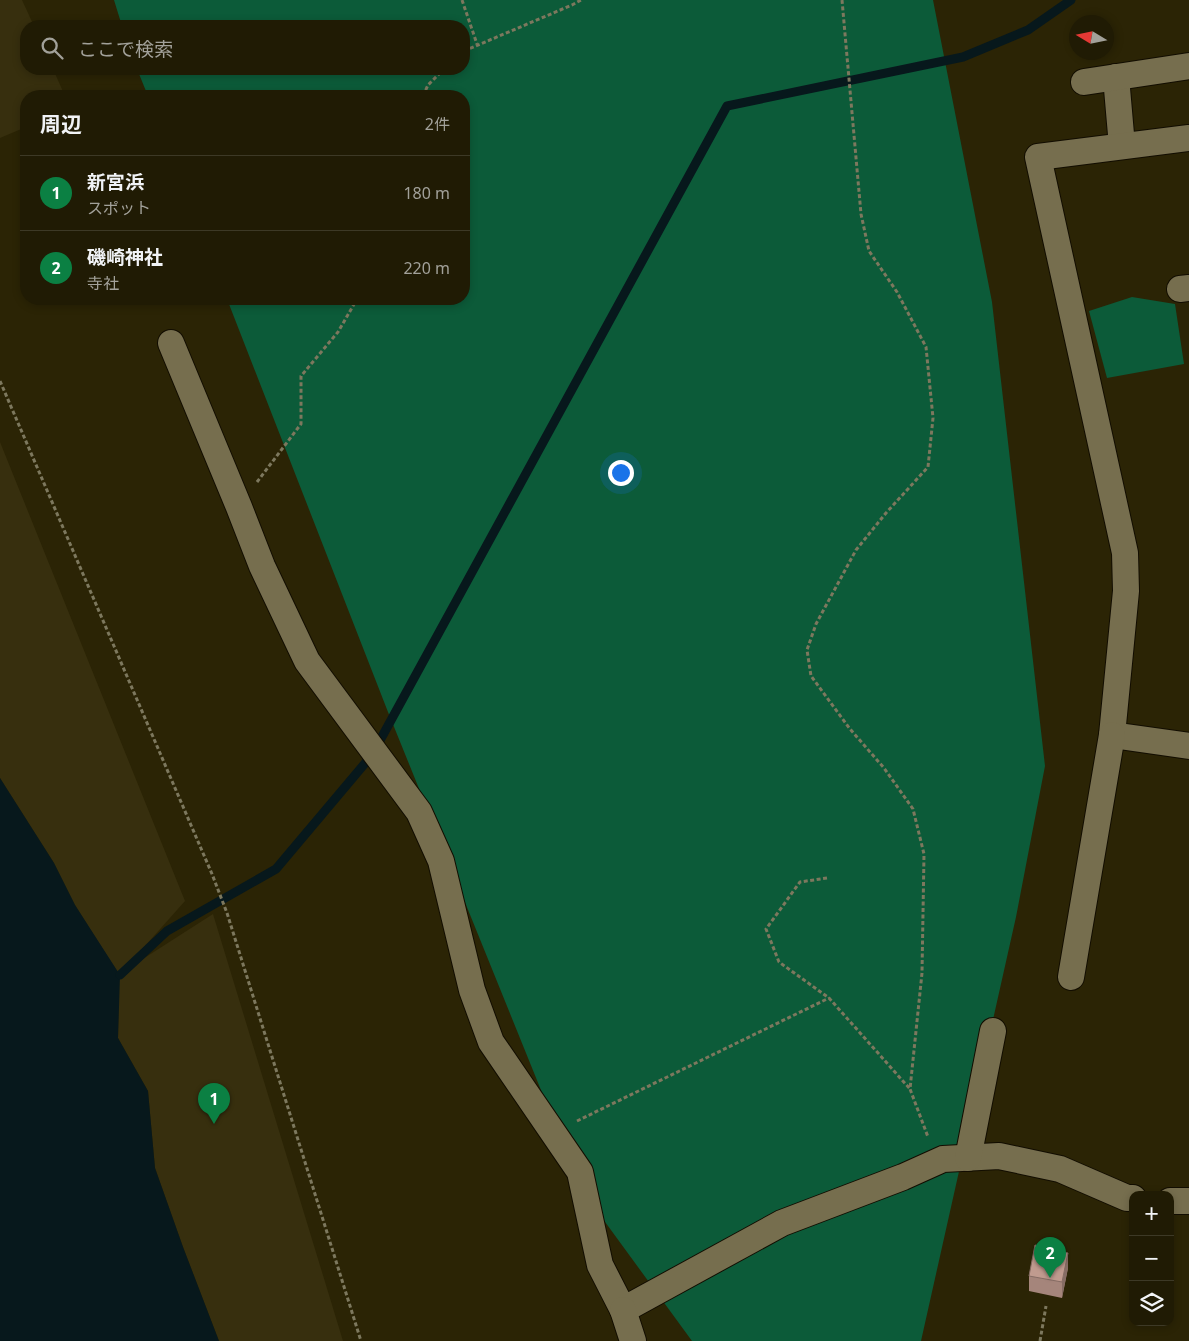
<!DOCTYPE html>
<html lang="ja">
<meta charset="utf-8">
<style>
body{margin:0;font-family:"Noto Sans","Noto Sans JP",sans-serif;background:#2d2813;color:#f1f3f6}
.controls{position:absolute;right:15px;bottom:15px;display:grid;overflow:hidden;border-radius:10px;box-shadow:0 2px 8px #0003}
.controls button{width:45px;height:45px;display:grid;place-items:center;padding:0;border:0;border-bottom:1px solid #3d3926;background:#201b04;color:#f1f3f6;font:25px sans-serif}
.compass{position:absolute;left:1069px;top:15px;width:45px;height:45px;border-radius:50%;background:#201b04;box-shadow:0 2px 8px #0003;rotate:280deg}
.you{position:absolute;left:620px;top:472px;width:18px;height:18px;margin:-12px;border:4px solid #fff;border-radius:50%;background:#1a73e8;box-shadow:0 0 0 8px #1a73e833}
.badge{display:grid;place-items:center;width:32px;height:32px;border-radius:50%;background:#0b8043;color:#fff;font-size:16px;font-weight:700}
.pin{position:absolute;translate:-50% -41px;filter:drop-shadow(0 1px 2px #0008)}
.pin::after{content:'';position:absolute;top:26px;width:18px;height:15px;background:inherit;clip-path:polygon(0 0,100% 0,50% 100%)}
.list{margin:0;padding:0;list-style:none}
h2{display:flex;justify-content:space-between;align-items:center;height:65px;margin:0;padding:0 20px;font-size:21px}
h2 small{font-size:16px;font-weight:400;color:#a2a19a}
.list li{display:grid;grid-template-columns:32px 1fr auto;gap:15px;align-items:center;box-sizing:border-box;height:75px;padding:0 20px;border-top:1px solid #3d3926}
.list b{display:block;font-size:19px;white-space:nowrap}
.list p{margin:0;font-size:16px;white-space:nowrap;color:#a2a19a}
.list em{font-size:16px;font-style:normal;color:#a2a19a}
.icon{flex:none;width:28px;height:28px;fill:none;stroke:currentColor;stroke-width:2;stroke-linecap:round;stroke-linejoin:round}
.map{position:relative;flex:none;width:1189px;height:1341px;overflow:hidden}
.search{position:absolute;background:#201b04;box-shadow:0 2px 8px #0003;left:20px;top:20px;width:450px;height:55px;display:flex;align-items:center;gap:12px;box-sizing:border-box;padding:0 18px;border-radius:20px;color:#a2a19a;font-size:19px}
.panel{position:absolute;background:#201b04;box-shadow:0 2px 8px #0003;left:20px;top:90px;width:450px;height:215px;border-radius:20px}
.map>svg:first-child{display:block}
</style>
<div class="map">
<svg width="1189" height="1341" viewBox="0 0 1189 1341">
<rect width="100%" height="100%" fill="#2b2405"/>
<g fill="#0c5b39">
<path d="M114,0H933L992,302L1045,766L1016,917L921,1341H692L581,1189L388,712L227,299H464V96H148L137,69H464V26H122Z"/>
<path d="M1132,297L1175,304L1184,364L1107,378L1089,311Z"/>
</g>
<g fill="#372f0e">
<path d="M0,0H22L34,26H26V69H53L65,96H26V127L0,138Z"/>
<path d="M0,442L185,901L121,973L213,914L343,1341H219L183,1247L155,1168L148,1091L118,1038L119,975L75,905L54,863L0,778Z"/>
</g>
<path fill="#07181c" d="M0,778L54,863L75,905L120,975L118,1038L148,1091L155,1168L183,1247L219,1341H0Z"/>
<g fill="none" stroke-linecap="round" stroke-linejoin="round">
<path stroke="#07181c" stroke-width="9" d="M120,975L167,931L276,869L372,755L727,106L963,57L1028,30L1071,0"/>
<defs>
<g id="minor">
<path d="M1116,77L1122,146"/>
<path d="M1084,82L1189,66"/>
<path d="M1189,138L1038,157L1125,553L1126,591L1112,735L1189,746"/>
<path d="M1180,289L1189,288"/>
<path d="M171,343L239,507L262,566L307,661L419,812L441,861L472,990L491,1042L580,1172L600,1265L623,1310L782,1223L903,1177L943,1159L999,1156L1060,1169L1127,1198H1133"/>
<path d="M1071,977L1112,735"/>
<path d="M968,1158L993,1031"/>
<path d="M1170,1201H1189"/>
<path d="M623,1310L633,1341"/>
</g>
</defs>
<use href="#minor" stroke="#120d00" stroke-width="28"/>
<g stroke="#7d785e" stroke-width="3" stroke-dasharray="4 2.5" stroke-linecap="butt">
<path d="M462,0L477,44"/>
<path d="M842,0L861,214L869,251L897,292L926,347L933,418L928,467L886,513L856,550L816,624L807,650L811,676L850,729L884,768L913,809L924,854L922,973L910,1089L928,1137"/>
<path d="M464,51L572,5L581,0"/>
<path d="M423,96L428,85L444,69"/>
<path d="M0,381L212,874L227,913L361,1341"/>
<path d="M257,482L301,424V376L338,332L357,299"/>
<path d="M827,878L800,882L766,929L779,962L829,998L910,1089"/>
<path d="M577,1121L829,998"/>
<path d="M1040,1341L1046,1306"/>
</g>
<use href="#minor" stroke="#766e4e" stroke-width="26"/>
</g>
<path fill="#a5857b" d="M1068,1268L1062,1298L1029,1291V1276Z"/>
<path fill="#866c64" d="M1068,1253V1268L1062,1298V1282Z"/>
<path fill="#c09b8f" stroke="#866c64" d="M1035,1245L1068,1253L1062,1282L1029,1276Z"/>
</svg>
<div class="controls">
<button>+</button>
<button>−</button>
<button><svg class="icon" aria-label="layers" viewBox="0 0 24 24"><path d="M12 4l9 5-9 5-9-5zM3 14l9 5 9-5"/></svg></button>
</div>
<svg class="compass" viewBox="-18 -18 36 36"><path d="M0-13l5 13h-10z" fill="#e53935"/><path d="M0 13l5-13h-10z" fill="#a2a19a"/></svg>
<div class="you"></div>
<div class="pin badge" style="left:214px;top:1124px">1</div>
<div class="pin badge" style="left:1050px;top:1278px">2</div>
<div class="search"><svg class="icon" aria-label="search" viewBox="0 0 24 24"><circle cx="10" cy="10" r="6"/><path d="M15 15l6 6"/></svg>ここで検索</div>
<section class="panel">
<h2>周辺<small>2件</small></h2>
<ul class="list">
<li><span class="badge">1</span><div><b>新宮浜</b><p>スポット</p></div><em>180 m</em></li>
<li><span class="badge">2</span><div><b>磯崎神社</b><p>寺社</p></div><em>220 m</em></li>
</ul>
</section>
</div>
